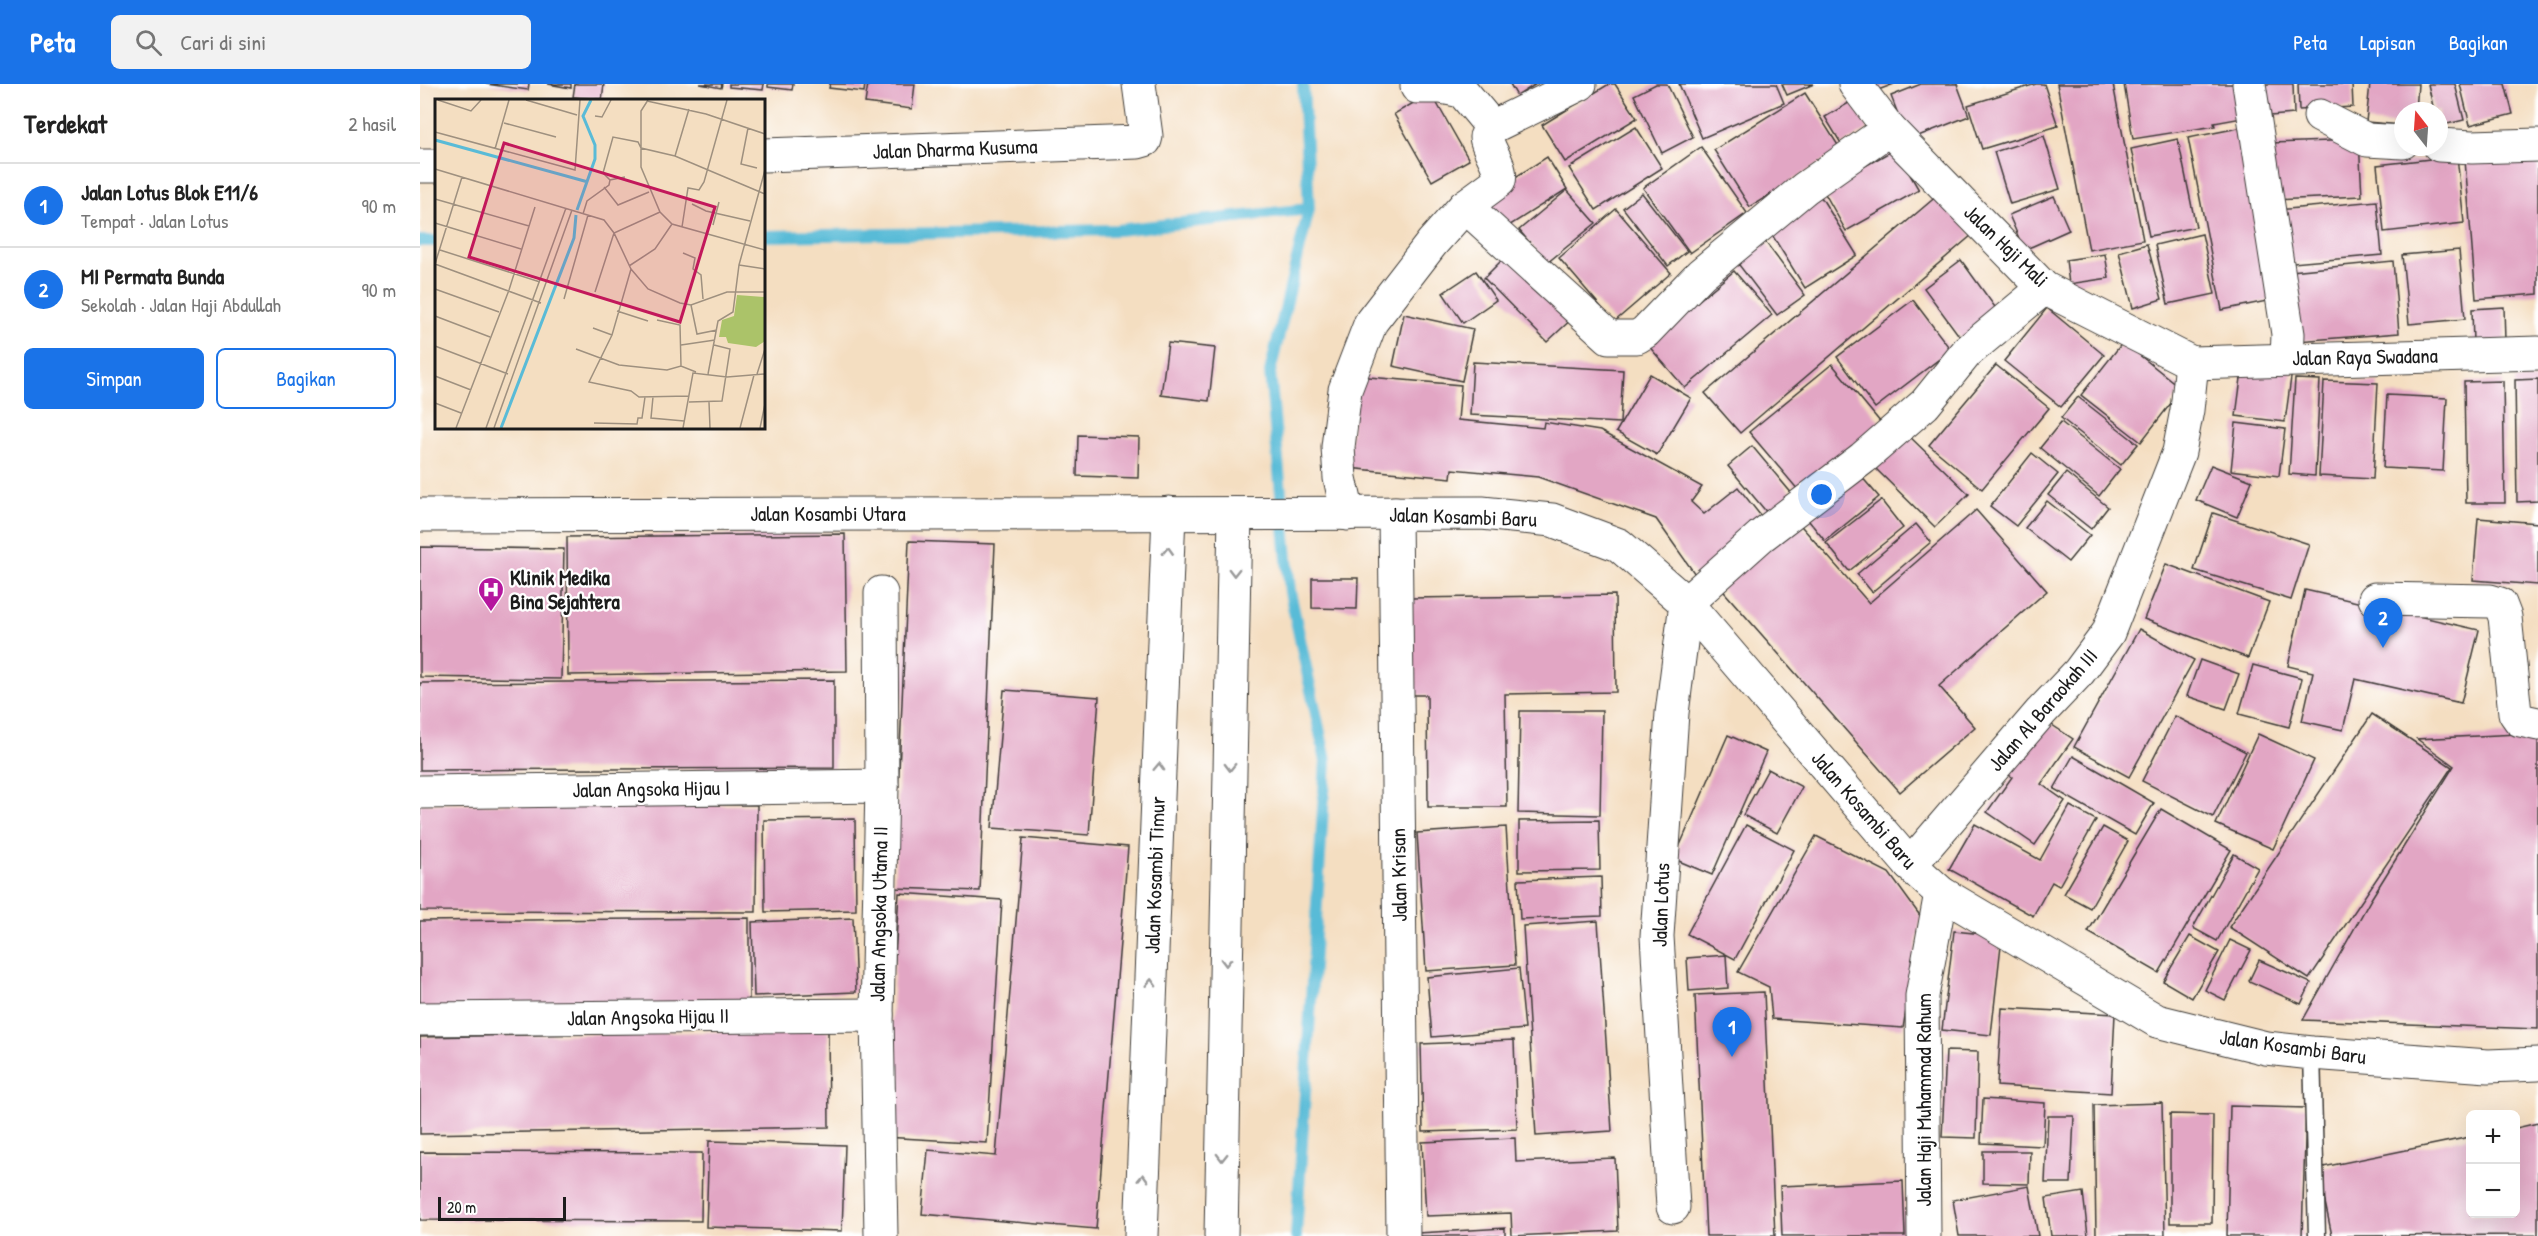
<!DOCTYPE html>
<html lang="id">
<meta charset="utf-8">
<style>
body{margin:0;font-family:"Patrick Hand",sans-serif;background:#f2f2f2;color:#222}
.controls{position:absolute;right:18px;bottom:18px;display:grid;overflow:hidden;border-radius:9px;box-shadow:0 6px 24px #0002}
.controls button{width:54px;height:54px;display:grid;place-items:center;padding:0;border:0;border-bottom:2px solid #e0e0e0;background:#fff;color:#222;font:30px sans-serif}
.compass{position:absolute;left:1974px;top:18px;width:54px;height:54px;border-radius:50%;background:#fff;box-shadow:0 6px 24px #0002;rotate:343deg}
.scale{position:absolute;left:18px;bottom:15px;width:128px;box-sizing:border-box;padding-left:6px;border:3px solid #1c1c1c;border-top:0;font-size:16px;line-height:21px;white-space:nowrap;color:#1c1c1c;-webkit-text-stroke:4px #fff;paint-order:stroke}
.you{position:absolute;left:1402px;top:411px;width:21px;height:21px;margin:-15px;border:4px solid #fff;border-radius:50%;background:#1a73e8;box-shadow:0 0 0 9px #1a73e833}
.badge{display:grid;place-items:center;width:39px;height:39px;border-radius:50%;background:#1a73e8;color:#fff;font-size:20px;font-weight:700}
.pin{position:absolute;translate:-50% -50px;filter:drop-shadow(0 2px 3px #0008)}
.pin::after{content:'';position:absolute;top:32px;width:21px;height:18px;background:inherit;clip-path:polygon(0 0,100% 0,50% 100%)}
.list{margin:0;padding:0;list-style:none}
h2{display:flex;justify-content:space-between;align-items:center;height:78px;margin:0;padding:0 24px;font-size:26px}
h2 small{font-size:20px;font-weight:400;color:#767676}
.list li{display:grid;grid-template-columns:39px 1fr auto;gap:18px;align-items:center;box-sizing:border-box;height:84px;padding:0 24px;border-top:2px solid #e0e0e0}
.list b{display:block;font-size:22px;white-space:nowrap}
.list p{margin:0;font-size:20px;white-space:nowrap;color:#767676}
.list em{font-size:20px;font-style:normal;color:#767676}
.actions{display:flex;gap:12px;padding:18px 24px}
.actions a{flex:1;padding:14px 0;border:2px solid #1a73e8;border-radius:9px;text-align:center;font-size:21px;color:#1a73e8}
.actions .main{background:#1a73e8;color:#fff}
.icon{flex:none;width:33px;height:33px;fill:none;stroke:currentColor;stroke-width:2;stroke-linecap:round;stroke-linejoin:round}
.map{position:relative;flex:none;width:2118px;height:1152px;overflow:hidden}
header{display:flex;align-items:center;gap:36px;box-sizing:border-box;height:84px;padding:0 30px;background:#1a73e8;color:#fff}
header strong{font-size:28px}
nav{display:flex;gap:33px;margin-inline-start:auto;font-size:21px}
.search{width:420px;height:54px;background:#f2f2f2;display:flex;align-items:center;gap:15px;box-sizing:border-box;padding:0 21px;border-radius:9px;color:#767676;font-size:22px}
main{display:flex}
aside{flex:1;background:#fff}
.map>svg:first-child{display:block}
</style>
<header>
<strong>Peta</strong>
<div class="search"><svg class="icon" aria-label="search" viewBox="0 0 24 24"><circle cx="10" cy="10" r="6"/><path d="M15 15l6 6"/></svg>Cari di sini</div>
<nav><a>Peta</a><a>Lapisan</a><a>Bagikan</a></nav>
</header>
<main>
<aside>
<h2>Terdekat<small>2 hasil</small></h2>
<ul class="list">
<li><span class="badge">1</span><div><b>Jalan Lotus Blok E11/6</b><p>Tempat · Jalan Lotus</p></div><em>90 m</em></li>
<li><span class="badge">2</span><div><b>MI Permata Bunda</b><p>Sekolah · Jalan Haji Abdullah</p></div><em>90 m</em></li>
</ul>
<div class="actions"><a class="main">Simpan</a><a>Bagikan</a></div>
</aside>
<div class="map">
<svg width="2118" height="1152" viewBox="0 0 2118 1152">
<rect width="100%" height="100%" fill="#fff"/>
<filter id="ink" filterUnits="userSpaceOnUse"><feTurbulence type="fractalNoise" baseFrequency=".0167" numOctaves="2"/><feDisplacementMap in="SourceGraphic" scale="12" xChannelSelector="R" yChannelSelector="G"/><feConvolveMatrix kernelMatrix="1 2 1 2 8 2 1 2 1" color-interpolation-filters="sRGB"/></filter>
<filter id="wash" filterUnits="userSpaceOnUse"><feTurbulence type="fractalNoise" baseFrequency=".008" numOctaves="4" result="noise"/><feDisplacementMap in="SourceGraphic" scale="24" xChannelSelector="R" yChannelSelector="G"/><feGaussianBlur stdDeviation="1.35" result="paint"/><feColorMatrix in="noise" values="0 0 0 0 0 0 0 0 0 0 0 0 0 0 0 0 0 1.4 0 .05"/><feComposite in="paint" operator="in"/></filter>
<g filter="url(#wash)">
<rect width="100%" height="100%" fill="#f4dec1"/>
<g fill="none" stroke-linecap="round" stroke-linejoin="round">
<g stroke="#59bbd7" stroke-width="12">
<path d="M344,152L697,146L889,125"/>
<path d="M0,157H16"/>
<path d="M876,1152L906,677L870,508L850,288L889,125L883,0"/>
</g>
</g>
<g id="blocks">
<g fill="#e2a6c4">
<path d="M66,0H109L108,6Z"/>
<path d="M128,0H151V4Z"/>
<path d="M155,0H184L182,16L153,13Z"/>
<path d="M280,0H302L301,4Z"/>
<path d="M309,0H344L343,6L309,3Z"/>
<path d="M348,0H373L372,6L348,3Z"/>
<path d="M410,0H445L444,8L409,4Z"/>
<path d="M448,0H495L492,25L445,19Z"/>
<path d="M1090,0H1116L1097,12Z"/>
<path d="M1189,0H1195L1217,34L1145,78L1122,41Z"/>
<path d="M1236,0H1247L1273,53L1242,69L1214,11Z"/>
<path d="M1259,0H1356L1364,19L1282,54Z"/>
<path d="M1362,0H1394L1367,11Z"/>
<path d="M1442,0H1474L1445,11Z"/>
<path d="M1501,0H1537L1549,32L1488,56L1471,12Z"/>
<path d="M1616,0H1624L1638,42L1562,65L1548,21Z"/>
<path d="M1637,0H1693L1723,156L1669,166Z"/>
<path d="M1704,0H1822L1828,33L1794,39L1795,42L1713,55Z"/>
<path d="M1836,0H1873L1874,30L1838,33Z"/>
<path d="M1878,0H1932L1933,23L1879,26Z"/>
<path d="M1950,0H1998L1996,27H1983V41L1946,38Z"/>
<path d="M2008,0H2035L2044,36L2019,42V27H2014Z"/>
<path d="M2040,0H2085L2093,30L2050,41Z"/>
<path d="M1011,9L1049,76L1012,97L974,30Z"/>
<path d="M1385,9L1421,66L1330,123L1294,66Z"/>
<path d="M1432,17L1448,45L1422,61L1405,33Z"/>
<path d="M1216,43L1242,84L1176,126L1149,84Z"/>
<path d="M1819,44L1852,216L1802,226L1768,54Z"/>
<path d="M1624,52L1640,105L1590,120L1574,68Z"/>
<path d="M1758,55L1776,143L1729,152L1711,65Z"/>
<path d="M1939,56L1942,112L1851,116L1849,59Z"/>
<path d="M1281,63L1327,129L1270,169L1223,104Z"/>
<path d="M1475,65L1499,106L1426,147L1403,106Z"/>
<path d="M2118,70V210L2056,215L2045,76Z"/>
<path d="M2037,72L2044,139L1964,148L1957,81Z"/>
<path d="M1127,73L1147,105L1076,150L1056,118Z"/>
<path d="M1147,106L1176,139L1127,179L1099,146Z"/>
<path d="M1222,109L1267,167L1248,182L1203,124Z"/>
<path d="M1518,111L1552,151L1320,349L1285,309Z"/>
<path d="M1634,112L1649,146L1604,166L1589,131Z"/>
<path d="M1401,113L1437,171L1385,204L1349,146Z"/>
<path d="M1957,117L1962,171L1862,180L1857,126Z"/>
<path d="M1196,125L1251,189L1194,238L1139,174Z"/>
<path d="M1782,150L1795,210L1748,220L1735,161Z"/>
<path d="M1344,156L1385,211L1357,231L1316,177Z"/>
<path d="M1727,160L1742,215L1713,224L1699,168Z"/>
<path d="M1092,166L1156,231L1127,258L1064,194Z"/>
<path d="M2039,166L2045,235L1989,240L1982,171Z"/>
<path d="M1685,170L1689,194L1649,200L1646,176Z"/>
<path d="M1541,176L1580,230L1543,257L1504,204Z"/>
<path d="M1973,177L1979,249L1878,257L1871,187Z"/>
<path d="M1056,187L1076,216L1043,239L1023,209Z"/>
<path d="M1314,187L1352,231L1265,304L1227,260Z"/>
<path d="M1493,216L1531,266L1455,324L1417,273Z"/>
<path d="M2084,223L2085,257L2053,259L2052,225Z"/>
<path d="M1627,224L1684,271L1641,323L1584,277Z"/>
<path d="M984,230L1053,245L1042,297L973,282Z"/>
<path d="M1703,258L1762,305L1721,358L1661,311Z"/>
<path d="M748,259L795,264L789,317L741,311Z"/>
<path d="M1053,278L1203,286L1200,339L1050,331Z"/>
<path d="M1823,279L1872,286L1865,338L1816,332Z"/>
<path d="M1412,280L1461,339L1379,407L1329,348Z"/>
<path d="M1576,281L1629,324L1562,405L1509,361Z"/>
<path d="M1230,290L1271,314L1237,371L1196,348Z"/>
<path d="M937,292L1041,301L1038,336L1123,344L1124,338L1180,347L1282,403L1271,418L1284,430L1318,403L1344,436L1277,493L1236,435L1118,393L1032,385L1031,394L928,384Z"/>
<path d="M1875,295L1900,296L1895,392L1869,390Z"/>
<path d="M2118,295V417L2097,418L2095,296Z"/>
<path d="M1904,297L1958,299L1953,395L1899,392Z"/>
<path d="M2083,297L2085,419H2046L2044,298Z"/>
<path d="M1967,311L2027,314L2023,387L1963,384Z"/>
<path d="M1658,313L1718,360L1701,381L1641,334Z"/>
<path d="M1641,338L1700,385L1679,412L1620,364Z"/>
<path d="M1816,339L1865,345L1859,392L1811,386Z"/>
<path d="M1486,349L1549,410L1515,443L1453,382Z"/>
<path d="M658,351L719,353L718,394L657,392Z"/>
<path d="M1332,362L1373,411L1349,431L1308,382Z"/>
<path d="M1612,369L1638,390L1596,442L1570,422Z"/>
<path d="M1791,381L1832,397L1817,433L1776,416Z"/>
<path d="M1434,384L1459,413L1405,457L1381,427Z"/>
<path d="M1646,389L1688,423L1671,445L1628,411Z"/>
<path d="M1461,416L1483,444L1429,487L1406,459Z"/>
<path d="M1627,417L1670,451L1648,478L1605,444Z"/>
<path d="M1556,426L1627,507L1519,602L1555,643L1480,708L1298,501L1375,435L1449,519Z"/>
<path d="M1793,429L1889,460L1871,516L1774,486Z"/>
<path d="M2058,434L2118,439V501L2053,496Z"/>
<path d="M1496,440L1511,458L1452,508L1437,490Z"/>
<path d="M425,450L427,587L148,591L147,453Z"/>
<path d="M489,457L575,460L560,807L474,804Z"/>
<path d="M0,463L144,465L141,595L0,593Z"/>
<path d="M1746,480L1849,518L1828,574L1724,535Z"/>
<path d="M892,494H938L937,525L892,524Z"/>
<path d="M1885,506L2059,546L2041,619L1935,595L1923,646L1882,637L1893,588L1868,582Z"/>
<path d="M1195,511L1196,608L1085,610L1087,723H1008L1007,611H992L991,514Z"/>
<path d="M1719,545L1774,576L1709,693L1654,663Z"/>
<path d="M1780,576L1819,590L1806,625L1767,612Z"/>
<path d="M1833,581L1882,594L1869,643L1819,630Z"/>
<path d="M414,596V684L0,686V599Z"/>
<path d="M584,606L679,613L669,751L572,744Z"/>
<path d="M1100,627H1182L1180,731L1098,729Z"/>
<path d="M1952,630L2032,683L1889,895L1809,843Z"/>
<path d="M1755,632L1826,668L1793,733L1722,697Z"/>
<path d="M1620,633L1653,655L1621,700L1645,717L1615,761L1567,728L1592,693L1582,687Z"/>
<path d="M2118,649V945L1883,936L1951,815L2034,682L1997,655Z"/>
<path d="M1838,650L1894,676L1853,765L1796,740Z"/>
<path d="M1308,651L1346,668L1292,791L1254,775Z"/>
<path d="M1653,672L1734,719L1715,751L1634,705Z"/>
<path d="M1348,685L1382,703L1357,749L1323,731Z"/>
<path d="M0,720L337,721L336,828L0,827Z"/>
<path d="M1650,722L1676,736L1639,802L1632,798L1613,832L1529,785L1555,740L1620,776Z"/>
<path d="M1741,725L1811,766L1739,889L1668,848Z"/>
<path d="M435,735L436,826L345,828L344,736Z"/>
<path d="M1179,736L1180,786L1099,787V737Z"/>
<path d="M1326,741L1374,766L1315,875L1267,850Z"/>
<path d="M1086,743L1095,881L1006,887L997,749Z"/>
<path d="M1683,743L1708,757L1670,824L1644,810Z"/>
<path d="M1396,752L1469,789L1501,833L1483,944L1352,935L1349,903L1318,888Z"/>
<path d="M603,754L708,763L676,1145L502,1130L508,1066L576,1072Z"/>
<path d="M1814,770L1838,784L1797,857L1773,844Z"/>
<path d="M1181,793L1182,832L1100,835L1098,796Z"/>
<path d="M479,809L582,816L567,1059L464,1053Z"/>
<path d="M329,834V924L0,928V837Z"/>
<path d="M433,834L436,908L334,912L332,838Z"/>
<path d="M1178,837L1192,1047L1116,1052L1103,842Z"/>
<path d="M1534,847L1582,852L1571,951L1522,946Z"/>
<path d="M1770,852L1799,868L1772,914L1743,897Z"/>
<path d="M1810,856L1831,866L1805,916L1785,906Z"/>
<path d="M1306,871L1308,904L1269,907L1267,874Z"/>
<path d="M1839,876L1891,899L1881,920L1829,897Z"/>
<path d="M1099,884L1105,945L1012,953L1007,893Z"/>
<path d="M1344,908L1355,1152H1286L1275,911Z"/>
<path d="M1582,924L1695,930L1691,1009L1577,1002Z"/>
<path d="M408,946L409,1043L0,1050V953Z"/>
<path d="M1094,956L1097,1045L1003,1048L1001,960Z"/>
<path d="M1526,967L1558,968L1556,1054L1522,1053Z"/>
<path d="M1563,1015L1625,1019L1623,1062L1561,1059Z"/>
<path d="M1742,1019L1745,1152H1676L1674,1021Z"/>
<path d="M1810,1022L1886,1024L1882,1152H1807Z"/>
<path d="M1750,1030L1793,1031L1792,1139H1750Z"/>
<path d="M1628,1032H1654L1651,1099H1625Z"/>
<path d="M2118,1039V1151L1912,1152L1898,1084L2050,1053V1130H2096V1044Z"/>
<path d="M1095,1054L1096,1078L1195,1074L1198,1147L1092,1152L1091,1129L1006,1132L1002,1058Z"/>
<path d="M289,1057L425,1061L422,1147L286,1143Z"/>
<path d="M1563,1067H1610L1609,1100L1563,1099Z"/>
<path d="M0,1068L282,1069L281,1137L0,1136Z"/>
<path d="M1483,1097L1485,1152H1362L1360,1102Z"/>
<path d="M1609,1102L1618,1152H1539L1533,1116Z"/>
<path d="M1663,1108L1668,1152H1631L1626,1114Z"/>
<path d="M1085,1144V1152H998V1149Z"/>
</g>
</g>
</g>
<g filter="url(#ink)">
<use href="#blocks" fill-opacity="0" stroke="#3c3935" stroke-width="1.5"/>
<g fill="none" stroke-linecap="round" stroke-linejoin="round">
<defs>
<path id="service" d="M1892,969L1897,1152"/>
<g id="minor">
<path d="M997,0V3H1021L1042,7L1072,43"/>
<path d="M1435,0L1469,45L1624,204L1772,279L2118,269"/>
<path d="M1829,0L1868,250L1867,275"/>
<path d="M1900,32L1947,56L1983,58"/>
<path d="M2019,61L2052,63L2118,61"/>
<path d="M344,71L718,58L725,56L726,52L719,0"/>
<path d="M0,82H16"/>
<path d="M1045,122L1189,253H1217L1225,248L1281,190L1385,104L1469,45"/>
<path d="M975,429L983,1152"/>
<path d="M928,430L920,394L918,363L925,306L951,238L1012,159L1045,122L1079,97C1083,83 1068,67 1066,53L1072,43L1160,0"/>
<path d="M0,431L1062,429L1132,436L1199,461L1266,519L1490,781L1521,809L1737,937L1846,964L1892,969L2068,982L2118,980"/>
<path d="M461,509L462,702L457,931L461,1152"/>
<path d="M1955,515L2070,517L2080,520L2085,533L2095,629L2100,636L2118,640"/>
<path d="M0,708L462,702"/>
<path d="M1490,781L1621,628L1659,588L1688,549L1759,368L1767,326L1772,279"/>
<path d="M0,935L457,931"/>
<path d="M1253,1123L1237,852L1252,629L1266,519L1341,452L1443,374L1505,320L1547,268L1624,204"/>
<path d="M721,1152L749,429"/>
<path d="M801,1152L815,430"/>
<path d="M1504,1152L1502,912L1521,809"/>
</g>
</defs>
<use href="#service" stroke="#3c3935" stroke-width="19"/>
<use href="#minor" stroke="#3c3935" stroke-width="35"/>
<use href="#service" stroke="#fff" stroke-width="16"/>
<use href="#minor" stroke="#fff" stroke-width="33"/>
</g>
<defs><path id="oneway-chevron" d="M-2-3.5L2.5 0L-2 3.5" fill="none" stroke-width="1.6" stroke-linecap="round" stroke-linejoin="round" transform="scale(1.5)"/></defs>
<g stroke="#999">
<use href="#oneway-chevron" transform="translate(748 467) rotate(-88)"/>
<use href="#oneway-chevron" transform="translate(814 488) rotate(91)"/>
<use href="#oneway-chevron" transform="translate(739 683) rotate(-88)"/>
<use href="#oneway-chevron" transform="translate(810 683) rotate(91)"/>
<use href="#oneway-chevron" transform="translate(806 878) rotate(91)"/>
<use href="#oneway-chevron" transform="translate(731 899) rotate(-88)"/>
<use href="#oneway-chevron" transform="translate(802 1073) rotate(91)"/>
<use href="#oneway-chevron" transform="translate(723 1094) rotate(-88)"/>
</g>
</g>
<defs>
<symbol id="hospital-pin" viewBox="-11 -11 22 30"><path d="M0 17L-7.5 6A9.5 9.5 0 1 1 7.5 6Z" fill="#b5179e" stroke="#fff"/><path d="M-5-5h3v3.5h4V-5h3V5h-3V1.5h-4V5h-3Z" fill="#fff"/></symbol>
</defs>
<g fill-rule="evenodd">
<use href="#hospital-pin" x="56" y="491" width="30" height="40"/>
</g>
<g text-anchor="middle" stroke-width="4.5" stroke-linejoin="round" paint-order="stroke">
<g font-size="21" fill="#1c1c1c" stroke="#fff">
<text transform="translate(535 65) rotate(-2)" y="7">Jalan Dharma Kusuma</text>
<text transform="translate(1586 162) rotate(44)" y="7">Jalan Haji Mali</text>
<text transform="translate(1945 273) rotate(-1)" y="7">Jalan Raya Swadana</text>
<text x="408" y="437">Jalan Kosambi Utara</text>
<text transform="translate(1043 433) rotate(2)" y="7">Jalan Kosambi Baru</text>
<text transform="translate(1623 626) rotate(-49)" y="7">Jalan Al Baraokah III</text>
<text transform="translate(231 705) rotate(-1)" y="7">Jalan Angsoka Hijau I</text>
<text transform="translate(1444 726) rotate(49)" y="7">Jalan Kosambi Baru</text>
<text transform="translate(735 791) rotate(-88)" y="7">Jalan Kosambi Timur</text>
<text transform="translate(979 791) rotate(-91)" y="7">Jalan Krisan</text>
<text transform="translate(1241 821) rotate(-88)" y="7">Jalan Lotus</text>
<text transform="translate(459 830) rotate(-89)" y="7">Jalan Angsoka Utama II</text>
<text transform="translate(228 933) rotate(-1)" y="7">Jalan Angsoka Hijau II</text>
<text transform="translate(1873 963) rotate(8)" y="7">Jalan Kosambi Baru</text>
<text transform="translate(1504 1016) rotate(-90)" y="7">Jalan Haji Muhammad Rahum</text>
</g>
<g font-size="21" font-weight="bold" fill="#1c1c1c" stroke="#fff" text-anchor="start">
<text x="90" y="501">Klinik Medika<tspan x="90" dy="24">Bina Sejahtera</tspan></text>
</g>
</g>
<g transform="translate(15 15)">
<rect width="330" height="330" fill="#f4dec1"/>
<path d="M302,196L330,198V242L321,248L293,244L291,238H284L287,221L299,217Z" fill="#abc369"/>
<path fill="none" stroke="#59bbd7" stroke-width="3" d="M0,41L153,83M142,111L160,60V46L148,17L156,1M66,329L139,139L141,116"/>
<path fill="none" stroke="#9e907f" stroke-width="1.5" d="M3,1L36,12L46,1M91,1L142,16M213,1L206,12V68L225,113L237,125L330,151M212,2L271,15L330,35M160,17L167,18L176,1M69,24L121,38M313,29L306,65L322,69M0,33L140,71L145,1M60,50L74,1M240,57L254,10M0,70L169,121L179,134L196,170L213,190L245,204L256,206L292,193H330M27,78L0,165L106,204M175,81L168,74L178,38L203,43L206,49L240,57L330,95M169,88L183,106L214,93M0,100L94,127M257,105L271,112L315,122M148,115L152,102L174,86L175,81L190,78M0,124L86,150M278,126L284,103M247,128L253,89L264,91L269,83L292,1M5,151L105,183M248,154L260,159L258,170L266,176L268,200M304,166L330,170M194,167L220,150L237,125M196,170L177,236L154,283L196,292L204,298L254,297M0,190L64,213M160,193L179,134L225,113M129,200L153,116M256,206L262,235L282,231M182,212L213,222M0,217L55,238M222,221L245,226L246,267M158,229L177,236M246,246L280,241M0,247L73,275M141,250L184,266L232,271L246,267L261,273M273,275L283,222L298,213L304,166L330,71M322,275L330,250M0,277L36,291M218,298L216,319L249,322M254,303L287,302L295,250L279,246M274,303L275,329M0,304L26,314M159,324L202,325L203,319H207L210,298M21,329L74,191L100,108M51,329L131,109M59,329L137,111M248,329L258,274L292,278L330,275M305,329L319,276M325,329L330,305"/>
<path fill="#c2185b" fill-opacity="0.15" stroke="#c2185b" stroke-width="3" d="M69,44L280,108L245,223L34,158Z"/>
<rect width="330" height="330" fill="none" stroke="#1c1c1c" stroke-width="3"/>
</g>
</svg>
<div class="controls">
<button>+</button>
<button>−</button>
</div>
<svg class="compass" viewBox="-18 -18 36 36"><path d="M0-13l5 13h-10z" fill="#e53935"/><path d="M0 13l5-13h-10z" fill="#767676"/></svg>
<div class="scale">20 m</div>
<div class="you"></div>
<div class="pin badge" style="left:1312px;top:973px">1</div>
<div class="pin badge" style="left:1963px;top:564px">2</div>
</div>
</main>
